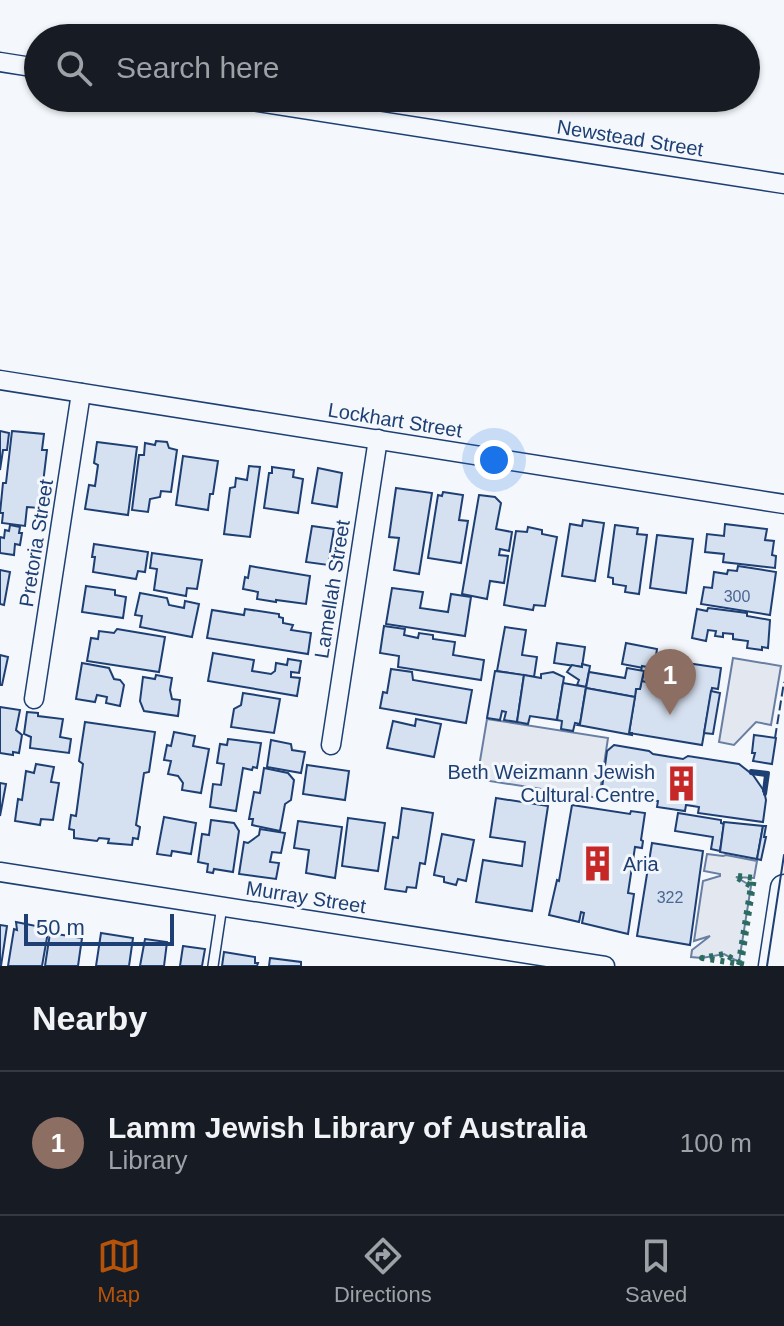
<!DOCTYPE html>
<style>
body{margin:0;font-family:Helvetica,sans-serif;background:#242831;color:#f1f3f6}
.scale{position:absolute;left:24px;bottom:20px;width:150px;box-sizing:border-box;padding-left:8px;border:4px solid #1d3f73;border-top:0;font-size:22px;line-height:28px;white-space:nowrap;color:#1d3f73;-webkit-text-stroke:6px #f4f7fb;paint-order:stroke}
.you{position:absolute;left:494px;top:460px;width:28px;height:28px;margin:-20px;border:6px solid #fff;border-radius:50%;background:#1a73e8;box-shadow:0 0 0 12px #1a73e833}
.badge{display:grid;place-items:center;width:52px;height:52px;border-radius:50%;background:#b45309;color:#fff;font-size:26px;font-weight:700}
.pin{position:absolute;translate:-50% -66px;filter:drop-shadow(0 2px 4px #0008)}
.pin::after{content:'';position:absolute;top:42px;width:28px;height:24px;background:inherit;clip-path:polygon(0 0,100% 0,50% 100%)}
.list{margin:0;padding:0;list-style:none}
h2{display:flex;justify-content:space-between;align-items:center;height:104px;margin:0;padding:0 32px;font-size:34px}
h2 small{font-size:26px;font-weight:400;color:#9ea1a6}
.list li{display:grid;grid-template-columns:52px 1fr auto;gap:24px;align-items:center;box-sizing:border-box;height:144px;padding:0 32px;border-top:2px solid #363941}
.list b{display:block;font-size:30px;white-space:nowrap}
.list p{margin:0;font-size:26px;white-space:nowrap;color:#9ea1a6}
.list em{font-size:26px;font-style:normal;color:#9ea1a6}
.icon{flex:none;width:44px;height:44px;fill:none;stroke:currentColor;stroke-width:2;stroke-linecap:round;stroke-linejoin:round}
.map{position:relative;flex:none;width:784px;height:966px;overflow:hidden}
.search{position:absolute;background:#171b24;box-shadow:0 2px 6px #0004;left:24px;right:24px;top:24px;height:88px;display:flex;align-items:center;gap:20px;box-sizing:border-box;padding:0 28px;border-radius:44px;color:#9ea1a6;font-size:30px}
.sheet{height:248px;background:#171b24}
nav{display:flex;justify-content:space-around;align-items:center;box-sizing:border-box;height:112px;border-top:2px solid #363941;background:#171b24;font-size:22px;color:#9ea1a6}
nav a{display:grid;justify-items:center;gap:4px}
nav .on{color:#b45309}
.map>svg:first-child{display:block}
</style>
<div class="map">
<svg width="784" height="966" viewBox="0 0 784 966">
<rect width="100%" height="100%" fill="#f4f7fb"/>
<g fill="#e3e8f0" stroke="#687fa3" stroke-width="2">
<path d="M733,658L781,666L771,725L756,722L734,745L719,742Z"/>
<path d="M487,719L608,738L599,798L477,779Z"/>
<path d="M707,854L723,856L726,855L757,861L754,878L736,877L751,886L739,962L724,954L702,958L691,957L692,950L710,936L694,941L703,881L720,876V874L704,871Z"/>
</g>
<g fill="#d5e0f0" stroke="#1d3f73" stroke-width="2">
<path d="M0,431L9,433L7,450H3L0,470Z"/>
<path d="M12,431L44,434L42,450H47L40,508L27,507L25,526L2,523L3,513H0L3,483H6Z"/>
<path d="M156,441L167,442L169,448L177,450L171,492L161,491L160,497L150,499L148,512L132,510L139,455H144L145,443L155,445Z"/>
<path d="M97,442L137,447L128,515L85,509L89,485L95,486L98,465L94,463Z"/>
<path d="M183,456L218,461L213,494H210L208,510L176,505Z"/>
<path d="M249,466L260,467L250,537L224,534L230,488L235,487L236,478L247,480Z"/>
<path d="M272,467L294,470L293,477L303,479L298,513L264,508L269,473H272Z"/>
<path d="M318,468L342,473L337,507L312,503Z"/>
<path d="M396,488L432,493L419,574L394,570L399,538L389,537Z"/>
<path d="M443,492L463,495L459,520L468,521L461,563L428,558L438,495L442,496Z"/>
<path d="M479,495L495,497L501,503L496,529L512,532L509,551L500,549L499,555L508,556L504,583L490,581L487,599L462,594Z"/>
<path d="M583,520L604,523L595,581L562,576L570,524L582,526Z"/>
<path d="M725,524L767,529L765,540L774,541L772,555L776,556L775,568L723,562L724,554L705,552L707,534L724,536Z"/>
<path d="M10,525L20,527L19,533H22L20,545L15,544L14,555L0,553V537L4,538L5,530L9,531Z"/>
<path d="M615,525L638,528L637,534L647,535L639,594L625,592L626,586L613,584V578L608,577Z"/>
<path d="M312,526L334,529L328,565L306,562Z"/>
<path d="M528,527L542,530V534L557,537L545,606L534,605L533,610L504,605L516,531L527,532Z"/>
<path d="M657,535L693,539L686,593L650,588Z"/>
<path d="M94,544L148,552L145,572L138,571L136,579L93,572L95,557H92Z"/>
<path d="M152,553L202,560L197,589L187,588L186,596L154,590L157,569L150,568Z"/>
<path d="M250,566L310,576L306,604L276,600V602L257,599L258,592L243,589L245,577L248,578Z"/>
<path d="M738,566L776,572L770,615L701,604L704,587L712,588L714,572L727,574L728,570L737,571Z"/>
<path d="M0,570L10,572L4,605L0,604Z"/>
<path d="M86,586L115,590V595L126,597L123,618L82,612Z"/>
<path d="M392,588L423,592L420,608L448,612L451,594L471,597L465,636L386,624Z"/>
<path d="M140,593L167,598L169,605L184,608L185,601L199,604L192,637L140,627L142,616L135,615Z"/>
<path d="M708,608L747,613V616L770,620L768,648L762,647V650L747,648L748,641L733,639V634L723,633V637L715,636L716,631L708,630L706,641L692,638L697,609L707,611Z"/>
<path d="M245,609L279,614V617L283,618V623L293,625L291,630L311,633L308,654L207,638L212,610L244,615Z"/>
<path d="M384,626L405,629L404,635L418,638L419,633L433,635V639L455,642L453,655L484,660L481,680L398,667L399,656L380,653Z"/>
<path d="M505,627L526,630L522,655L537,657L534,677L497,671Z"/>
<path d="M117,629L165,637L159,672L87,661L91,638L98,639L99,631L114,633Z"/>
<path d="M557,643L585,647L582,667L554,663Z"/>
<path d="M626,643L657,649L654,670L622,664Z"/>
<path d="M213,653L254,660L252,671L271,674L275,671L276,663L287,665L288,659L301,661L299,673L291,672V677L300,678L297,696L208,681Z"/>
<path d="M0,655L8,657L2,685H0Z"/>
<path d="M680,662L721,668L718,689L712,688L702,745L629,733L636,689H640L642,677L676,683Z"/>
<path d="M82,663L109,668L114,679L120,680L124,685L120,706L106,703L107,697L97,695L95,702L76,699Z"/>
<path d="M582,664L590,666L586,687L577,685L579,680L567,672L572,665L582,667Z"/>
<path d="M653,665L680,670L678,679L647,674L646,682L642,681L644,671H641L642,666L652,668Z"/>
<path d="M627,668L644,671L640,689H636L635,697L586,688L589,672L625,678Z"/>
<path d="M391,669L412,672L413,680L472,690L466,723L380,708L383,692L387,693Z"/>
<path d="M495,671L524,675L517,722L504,720L506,712L502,711L500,720L487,718Z"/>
<path d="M553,672L564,677L557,720L530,716L528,724L517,722L524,675L541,678V674Z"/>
<path d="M156,675L172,678L170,690L172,699L180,700L178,716L144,711L140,701L143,677L155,679Z"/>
<path d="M563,683L586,687L580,724L575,723L573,731L561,729L562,721L557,720Z"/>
<path d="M586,688L635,697L629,733H632V735L578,725L580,724Z"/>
<path d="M711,691L720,693L713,734L704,733Z"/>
<path d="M243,693L280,699L274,733L231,727L234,709L241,705Z"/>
<path d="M0,707L20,710L16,730L22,735L19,753L13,752V755L0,753Z"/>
<path d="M27,712L38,713V716L63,719L60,737L71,739L69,753L30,748L31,737L24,734Z"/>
<path d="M416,719L441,724L434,757L387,748L393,721L415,726Z"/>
<path d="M85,722L155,732L149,772L144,773L136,825L140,827L138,839L133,838L132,845L108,843L109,839L99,838L97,841L74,838V830L69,829L71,815L76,816L83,764L79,761Z"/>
<path d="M174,732L195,736L193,746L209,749L201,793L182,790L183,783L178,776L168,774L171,761L164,760L167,745L171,746Z"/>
<path d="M754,735L776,738L772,764L753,761L755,753H752Z"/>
<path d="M228,739L261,743L257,768L253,767L252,770L243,768L236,811L210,807L213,784L221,785L224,764L217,763L220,744L227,745Z"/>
<path d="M271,740L291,744L292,750L305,752L301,773L267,767Z"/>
<path d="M614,745L649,751L653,754L683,759L688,756L739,764L753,775L764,791L766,800L763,822L698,813L699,807L686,805L685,811L657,807L658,801L606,793L602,788L607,751Z"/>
<path d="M36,764L54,767L51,782L59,783L53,820L41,819L40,825L15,821L18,799L22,800L26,771L34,773Z"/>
<path d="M307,765L349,771L345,800L303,794Z"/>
<path d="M264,768L288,773L294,780L291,800L285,804L280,831L252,825L253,819H249L254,792L260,793Z"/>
<path d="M0,783L6,784L0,816Z"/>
<path d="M496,798L548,806L532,911L476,902L483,860L522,866L525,842L490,837Z"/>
<path d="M572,805L630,814L631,811L645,813L641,840L643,841L642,848L635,847L628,893L634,894L628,934L582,923L584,913L581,912L579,922L549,915L557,880L559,881Z"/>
<path d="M402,808L433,813L425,864L420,863L416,888L407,887L406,892L385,889L393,837L398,838Z"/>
<path d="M678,813L721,820V823L724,824L720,851L711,849L713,837L675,831Z"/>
<path d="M164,817L196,823L191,854L172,851L171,856L157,854Z"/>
<path d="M348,818L385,823L378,871L342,866Z"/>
<path d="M211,820L234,823L239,831L233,872L214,869L213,873L207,872L208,864L198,862L202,834L209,835Z"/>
<path d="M298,821L342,827L335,878L306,873L309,850L294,848Z"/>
<path d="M724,822L763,826L757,859L720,852Z"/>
<path d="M763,826H766L764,837H766L761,860L757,859Z"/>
<path d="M260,829L285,833L281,853L272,852L270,862L279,863L276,879L239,874L244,842L248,843L259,835Z"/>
<path d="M442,834L474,840L466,881L458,879L456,885L444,882V877L434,875Z"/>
<path d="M652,843L703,851L690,945L637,936Z"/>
<path d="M16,922L41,927L40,931L48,932L42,966H8L14,929L17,930Z"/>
<path d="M0,925L7,926L1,966H0Z"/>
<path d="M50,933L82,938L78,966H45Z"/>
<path d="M101,933L133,938L129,966H96Z"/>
<path d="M145,939L167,942L164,966H140Z"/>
<path d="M183,946L205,949L202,966H180Z"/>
<path d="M224,952L255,957V963H258L257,966H222Z"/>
<path d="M270,958L301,962V966H269Z"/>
</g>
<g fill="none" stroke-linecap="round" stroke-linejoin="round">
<defs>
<path id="service" d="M213,966L222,906"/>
<g id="minor">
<path d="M0,62L38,68"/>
<path d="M232,98L784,184"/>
<path d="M0,380L784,504"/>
<path d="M34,699L81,393"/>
<path d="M331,745L378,439"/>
<path d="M0,872L605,966"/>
</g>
<path id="secondary" d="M772,966L784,888"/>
</defs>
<use href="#service" stroke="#1d3f73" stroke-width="12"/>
<use href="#minor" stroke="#1d3f73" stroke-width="21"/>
<use href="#secondary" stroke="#1d3f73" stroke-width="29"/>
<use href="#service" stroke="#f4f7fb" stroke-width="9"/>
<use href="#minor" stroke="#f4f7fb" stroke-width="18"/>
<use href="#secondary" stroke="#f4f7fb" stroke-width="26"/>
<path stroke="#1d3f73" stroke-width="2" d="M767,966L784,855"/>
<path stroke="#2c6c60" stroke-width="6" stroke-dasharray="4 6" stroke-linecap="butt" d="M738,876L754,878L741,964L702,958L724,954L739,962L751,886L736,877Z"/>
<path stroke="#1d3f73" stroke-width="2" stroke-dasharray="10 4" stroke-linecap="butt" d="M775,738L784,682"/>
<path stroke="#1d3f73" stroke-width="4" d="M764,791L766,775L751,773V771L768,773L765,794"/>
</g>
<defs>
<symbol id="building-bare" viewBox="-9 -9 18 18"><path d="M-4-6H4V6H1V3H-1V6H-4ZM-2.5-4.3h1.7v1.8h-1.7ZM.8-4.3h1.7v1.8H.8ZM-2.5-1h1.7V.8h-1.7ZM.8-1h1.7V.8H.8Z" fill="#c62828" stroke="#f4f7fb" stroke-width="2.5" paint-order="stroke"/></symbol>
</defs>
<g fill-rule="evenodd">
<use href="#building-bare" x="656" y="758" width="51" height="51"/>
<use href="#building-bare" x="572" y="838" width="51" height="51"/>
</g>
<g text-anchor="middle" stroke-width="6" stroke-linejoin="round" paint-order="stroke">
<g font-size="16" fill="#4b6792">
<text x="737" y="602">300</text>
<text x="670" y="903">322</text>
</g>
<g font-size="20" fill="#1d3f73" stroke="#f4f7fb">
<text transform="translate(630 138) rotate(9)" y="7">Newstead Street</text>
<text transform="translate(395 420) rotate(9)" y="7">Lockhart Street</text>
<text transform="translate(36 543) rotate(-81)" y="7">Pretoria Street</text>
<text transform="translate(332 589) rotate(-81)" y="7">Lamellah Street</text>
<text transform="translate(306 897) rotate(9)" y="7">Murray Street</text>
</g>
<g font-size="20" fill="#1d3f73" stroke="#f4f7fb" text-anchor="end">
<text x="655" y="779">Beth Weizmann Jewish<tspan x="655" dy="23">Cultural Centre</tspan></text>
<text x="623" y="871" text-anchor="start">Aria</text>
</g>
</g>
</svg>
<div class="scale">50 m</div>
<div class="you"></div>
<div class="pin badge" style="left:670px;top:715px;background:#8d6e63">1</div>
<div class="search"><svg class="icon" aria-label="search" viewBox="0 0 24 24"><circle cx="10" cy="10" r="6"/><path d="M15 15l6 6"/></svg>Search here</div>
</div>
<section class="sheet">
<h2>Nearby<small></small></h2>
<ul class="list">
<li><span class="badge" style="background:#8d6e63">1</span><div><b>Lamm Jewish Library of Australia</b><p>Library</p></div><em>100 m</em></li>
</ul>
</section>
<nav>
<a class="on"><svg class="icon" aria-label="map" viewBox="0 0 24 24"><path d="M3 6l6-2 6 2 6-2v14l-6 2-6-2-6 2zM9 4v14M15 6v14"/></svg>Map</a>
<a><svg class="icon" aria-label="directions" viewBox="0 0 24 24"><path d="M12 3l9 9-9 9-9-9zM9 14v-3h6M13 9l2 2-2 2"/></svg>Directions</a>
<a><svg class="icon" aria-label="saved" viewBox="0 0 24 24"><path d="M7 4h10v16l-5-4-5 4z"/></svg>Saved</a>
</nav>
